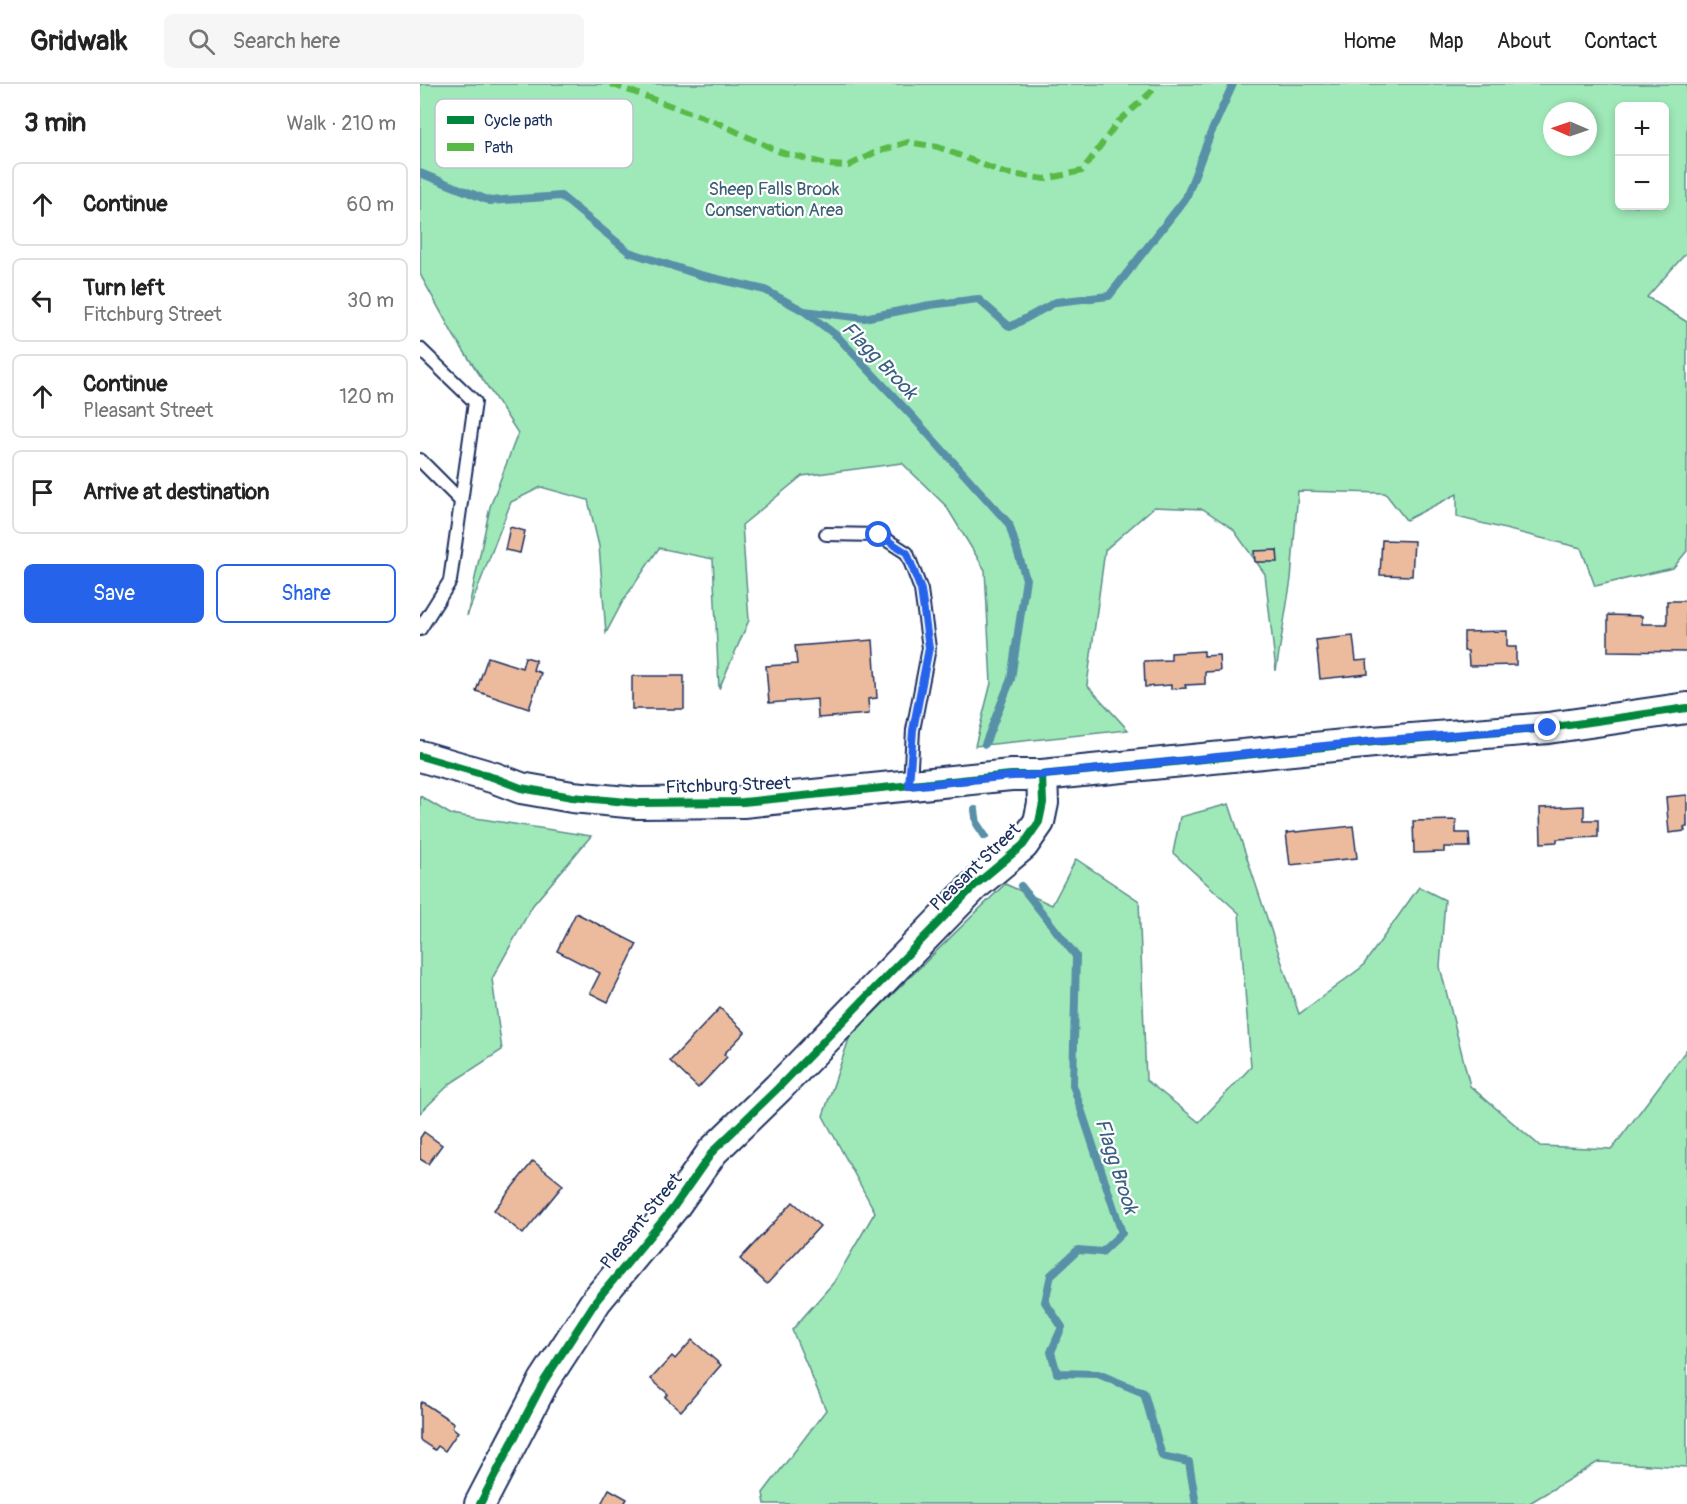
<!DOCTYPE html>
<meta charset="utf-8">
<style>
body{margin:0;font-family:Pangolin,sans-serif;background:#f6f6f6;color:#222}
.controls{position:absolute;right:18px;top:18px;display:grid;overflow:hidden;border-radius:9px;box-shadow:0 3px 9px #0003}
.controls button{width:54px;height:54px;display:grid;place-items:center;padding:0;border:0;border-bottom:2px solid #e0e0e0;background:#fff;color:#222;font:30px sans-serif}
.compass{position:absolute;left:1123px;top:18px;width:54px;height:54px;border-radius:50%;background:#fff;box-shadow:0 3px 9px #0003;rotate:272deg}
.stop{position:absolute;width:18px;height:18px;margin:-14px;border:4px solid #2563eb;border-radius:50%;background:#fff}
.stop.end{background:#2563eb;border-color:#fff;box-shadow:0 2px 6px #0008}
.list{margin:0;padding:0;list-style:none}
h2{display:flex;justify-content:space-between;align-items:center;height:78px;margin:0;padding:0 24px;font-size:26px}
h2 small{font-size:20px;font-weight:400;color:#767676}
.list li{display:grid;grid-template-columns:39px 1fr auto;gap:18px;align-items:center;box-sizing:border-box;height:84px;margin:0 12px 12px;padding:0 12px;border:2px solid #e0e0e0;border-radius:9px}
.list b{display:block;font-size:22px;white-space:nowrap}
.list p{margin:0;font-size:20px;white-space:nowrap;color:#767676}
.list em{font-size:20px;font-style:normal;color:#767676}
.actions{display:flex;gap:12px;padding:18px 24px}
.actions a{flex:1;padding:14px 0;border:2px solid #2563eb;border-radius:9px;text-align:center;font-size:21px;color:#2563eb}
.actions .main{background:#2563eb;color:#fff}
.icon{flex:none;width:33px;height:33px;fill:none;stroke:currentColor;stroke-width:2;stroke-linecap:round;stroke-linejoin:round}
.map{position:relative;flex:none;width:1267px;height:1420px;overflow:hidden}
header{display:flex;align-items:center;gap:36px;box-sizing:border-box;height:84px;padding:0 30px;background:#fff;border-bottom:2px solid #e0e0e0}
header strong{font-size:28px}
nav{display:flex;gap:33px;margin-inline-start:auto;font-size:21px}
.search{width:420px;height:54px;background:#f6f6f6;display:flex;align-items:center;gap:15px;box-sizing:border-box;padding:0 21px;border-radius:9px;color:#767676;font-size:22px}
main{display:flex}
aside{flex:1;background:#fff}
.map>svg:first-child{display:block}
</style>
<header>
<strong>Gridwalk</strong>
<div class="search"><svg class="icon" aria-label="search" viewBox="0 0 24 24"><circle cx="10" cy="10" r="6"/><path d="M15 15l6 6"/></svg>Search here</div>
<nav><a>Home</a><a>Map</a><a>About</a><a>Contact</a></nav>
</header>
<main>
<aside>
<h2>3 min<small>Walk · 210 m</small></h2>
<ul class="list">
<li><svg class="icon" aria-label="ahead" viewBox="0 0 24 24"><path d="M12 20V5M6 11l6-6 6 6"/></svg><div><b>Continue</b></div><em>60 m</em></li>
<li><svg class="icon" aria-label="left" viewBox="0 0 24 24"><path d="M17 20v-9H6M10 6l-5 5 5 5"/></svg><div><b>Turn left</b><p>Fitchburg Street</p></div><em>30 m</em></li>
<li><svg class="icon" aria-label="ahead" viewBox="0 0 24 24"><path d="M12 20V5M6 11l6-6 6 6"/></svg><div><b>Continue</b><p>Pleasant Street</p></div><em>120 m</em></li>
<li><svg class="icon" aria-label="arrive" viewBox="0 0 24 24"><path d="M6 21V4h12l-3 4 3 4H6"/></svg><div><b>Arrive at destination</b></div></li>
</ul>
<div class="actions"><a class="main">Save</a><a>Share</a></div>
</aside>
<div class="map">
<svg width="1267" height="1420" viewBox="0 0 1267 1420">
<rect width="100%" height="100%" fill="#fff"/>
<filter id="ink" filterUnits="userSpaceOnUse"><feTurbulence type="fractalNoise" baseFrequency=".0167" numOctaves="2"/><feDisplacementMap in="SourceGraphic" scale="12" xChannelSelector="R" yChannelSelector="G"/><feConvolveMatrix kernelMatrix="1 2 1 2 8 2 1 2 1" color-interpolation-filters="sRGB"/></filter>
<g filter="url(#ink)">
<g fill="#9fe9b8" stroke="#5d8c8b" stroke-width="1.5" fill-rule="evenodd">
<path d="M0,0H1267V168L1227,213L1267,238V467L1253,484L1175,502L1161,464L1037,433V410L986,436L965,409L878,407L871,495L856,587L845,490L813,445L783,425L734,423L685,466L667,601L708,646L555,662L571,599L565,486L526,422L482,379L382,392L322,441L329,536L299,605L293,475L239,464L203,517L186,549L179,462L168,416L121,403L91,418L47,532L70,423L98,349L34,252L0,190ZM1200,22H1244V122H1200ZM1132,27H1168V63H1132Z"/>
<path d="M0,712L30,730L171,752L113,821L72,895L82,966L31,999L0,1029Z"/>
<path d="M809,720L879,930L942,883L999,803L1025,816L1020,883L1050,1002L1120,1062L1192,1065L1267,965V1383L1178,1378L1108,1420H345L343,1409L406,1326L372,1246L414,1198L455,1128L403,1032L430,952L585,800L632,821L656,775L719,817L726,996L779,1038L831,983L819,829L753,769L760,733Z"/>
</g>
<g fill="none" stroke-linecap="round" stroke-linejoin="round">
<g stroke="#5890a8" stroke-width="8">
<path d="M0,89L70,117L141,112L209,168L280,191L345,206L384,227L417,252L491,331L589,440L606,495L591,595L565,660"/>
<path d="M384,227L444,234L510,221L558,215L590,243L636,218L689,212L766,114L790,51L813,0"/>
<path d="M555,726L557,740L565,752"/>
<path d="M601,802L656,872L653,1001L702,1149L682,1168L658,1166L631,1191L625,1218L642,1243L631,1268L637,1289L678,1290L724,1309L742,1372L769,1378L776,1420"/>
</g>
</g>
<g fill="#ecbb9d" stroke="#1b2f5e" stroke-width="1.5">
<path d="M90,443L105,447L100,469L85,466Z"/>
<path d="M962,456L994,457L992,492L960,491Z"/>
<path d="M857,466L858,478H835L834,467Z"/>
<path d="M1247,517H1266L1267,568L1188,567V531L1222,532V540H1247Z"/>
<path d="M1087,547V563H1096V581L1049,582L1048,567H1044V548Z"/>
<path d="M933,552L936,577L947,576L948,590L900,595L896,556Z"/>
<path d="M453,556L457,614L448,615L449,630L398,634L397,615L349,619L346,582L377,580L375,562Z"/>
<path d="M784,567V572L799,571L800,587L785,588V600L765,601L766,604L751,605V601L725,603L724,577L751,576V569Z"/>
<path d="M68,573L102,584L105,573L116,576L113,586L121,589L109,625L56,607Z"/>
<rect x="212" y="592" width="52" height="33"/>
<path d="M1267,711V743H1264L1265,747L1249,749L1246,713Z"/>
<path d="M1164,722V736H1178V753L1137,755V758L1121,759L1120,724Z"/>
<path d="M1036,736V749H1049L1050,763H1024V768L994,769L993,737Z"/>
<path d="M933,742L937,774L870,781L866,749Z"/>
<path d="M156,829L217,860L188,918L170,909L180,889L137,867Z"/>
<path d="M300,924L325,948L304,970L307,973L278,1004L250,977Z"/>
<path d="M4,1048L22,1061L8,1080L0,1075V1054Z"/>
<path d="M113,1077L143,1101L103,1150L74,1126Z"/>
<path d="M373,1118L400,1142L347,1200L320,1175Z"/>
<path d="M272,1256L301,1281L261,1327L245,1313L248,1310L231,1295L252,1272L255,1275Z"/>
<path d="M2,1318L34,1339L32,1343L38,1348L25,1367L18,1362L15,1366L0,1356V1321Z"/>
<path d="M189,1405L207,1415L204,1420H181Z"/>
</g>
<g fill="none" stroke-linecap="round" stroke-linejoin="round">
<defs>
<g id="service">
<path d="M0,265L55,318L30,497L0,545"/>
<path d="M0,376L41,417"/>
<path d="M406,450L459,451L487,469L501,506L509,564L493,646L490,700"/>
</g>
<g id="tertiary">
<path d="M0,672L75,694L101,704L152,713L218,719L323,718L591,691H622L954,658L1128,644L1267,624"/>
<path d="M60,1420L124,1297L176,1217L253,1124L293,1067L358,1004L554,802L603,761L619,738L623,719L622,691"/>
</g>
</defs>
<use href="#service" stroke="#1b2f5e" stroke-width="16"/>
<use href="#tertiary" stroke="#1b2f5e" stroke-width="34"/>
<use href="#service" stroke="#fff" stroke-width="12"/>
<use href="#tertiary" stroke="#fff" stroke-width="30"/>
<path stroke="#58b947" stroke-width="6" stroke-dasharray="12 6" stroke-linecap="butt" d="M191,0L296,38L360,68L410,81L428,82L456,68L488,58L518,63L584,89L625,95L662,87L698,38L732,7L736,0"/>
<defs>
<g id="cycleway">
<path d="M0,672L75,694L101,704L152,713L218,719L323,718L591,691H622L954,658L1128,644L1267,624"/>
<path d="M60,1420L124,1297L176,1217L253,1124L293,1067L358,1004L554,802L603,761L619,738L623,719L622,691"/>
</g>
</defs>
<use href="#cycleway" stroke="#fff" stroke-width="11"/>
<use href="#cycleway" stroke="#00873e" stroke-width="8"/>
</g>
</g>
<g fill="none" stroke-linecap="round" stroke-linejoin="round" filter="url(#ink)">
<path stroke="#2563eb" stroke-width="8" d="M459,451L487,469L501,506L509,564L493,646L489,702L591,692L622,691L954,657L1128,644"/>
</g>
<g text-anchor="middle" stroke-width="4.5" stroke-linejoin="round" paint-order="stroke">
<g font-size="18" fill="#3c5e74" stroke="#fff">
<text x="354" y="111">Sheep Falls Brook<tspan x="354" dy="21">Conservation Area</tspan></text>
</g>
<g font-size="18" fill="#1b2f5e" stroke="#fff">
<text transform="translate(308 701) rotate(-2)" y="6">Fitchburg Street</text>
<text transform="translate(555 783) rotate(-44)" y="6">Pleasant Street</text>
<text transform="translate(221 1137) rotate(-51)" y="6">Pleasant Street</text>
</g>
<g font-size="20" font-style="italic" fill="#395f83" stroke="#fff">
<text transform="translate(460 276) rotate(46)" y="7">Flagg Brook</text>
<text transform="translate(697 1082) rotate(72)" y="7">Flagg Brook</text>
</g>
</g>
<rect x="15" y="15" width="198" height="69" rx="9" fill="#fff" stroke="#bbc1cf" stroke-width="1.5"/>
<rect x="27" y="32" width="27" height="8" fill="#00873e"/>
<rect x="27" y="59" width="27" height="8" fill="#58b947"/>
<g font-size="16" fill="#1b2f5e">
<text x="64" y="42">Cycle path</text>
<text x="64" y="69">Path</text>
</g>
</svg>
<div class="controls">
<button>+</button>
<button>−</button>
</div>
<svg class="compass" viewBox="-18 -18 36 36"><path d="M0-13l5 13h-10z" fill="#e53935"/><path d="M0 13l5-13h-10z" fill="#767676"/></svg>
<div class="stop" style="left:459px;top:451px"></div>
<div class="stop end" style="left:1128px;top:644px"></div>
</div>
</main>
